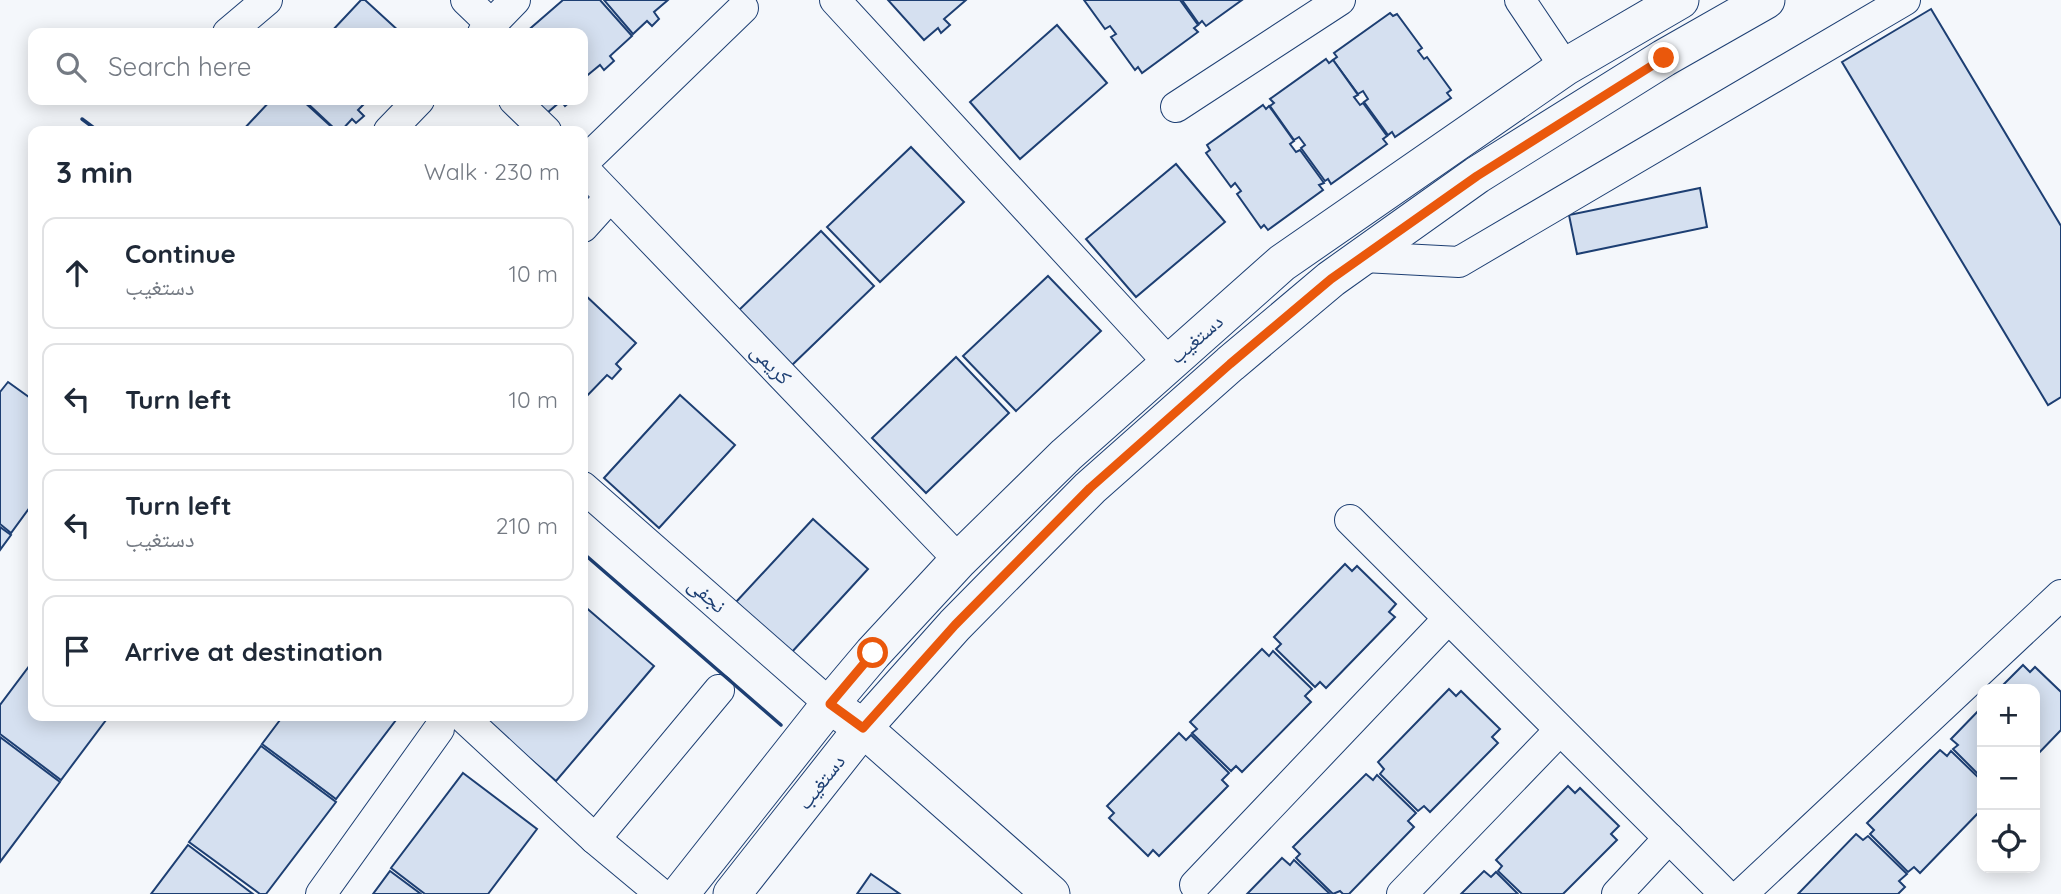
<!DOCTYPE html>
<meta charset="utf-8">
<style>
body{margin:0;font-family:Quicksand,"Noto Naskh Arabic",sans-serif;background:#f2f2f3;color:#1f2937}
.controls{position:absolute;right:21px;bottom:21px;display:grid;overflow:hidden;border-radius:14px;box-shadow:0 4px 18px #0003}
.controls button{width:63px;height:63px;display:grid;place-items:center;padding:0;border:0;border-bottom:2px solid #e0e1e3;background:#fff;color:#1f2937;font:35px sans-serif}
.stop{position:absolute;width:21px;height:21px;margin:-16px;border:5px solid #ea580c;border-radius:50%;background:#fff}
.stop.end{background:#ea580c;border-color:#fff;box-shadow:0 2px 7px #0008}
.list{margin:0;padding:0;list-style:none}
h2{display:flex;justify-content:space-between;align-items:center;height:91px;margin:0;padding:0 28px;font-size:30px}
h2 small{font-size:23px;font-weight:400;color:#747a83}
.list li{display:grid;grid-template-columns:46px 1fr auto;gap:21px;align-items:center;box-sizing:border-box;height:112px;margin:0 14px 14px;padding:0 14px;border:2px solid #e0e1e3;border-radius:14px}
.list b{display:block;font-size:26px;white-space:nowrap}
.list p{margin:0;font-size:23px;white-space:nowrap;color:#747a83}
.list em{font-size:23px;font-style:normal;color:#747a83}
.icon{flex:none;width:38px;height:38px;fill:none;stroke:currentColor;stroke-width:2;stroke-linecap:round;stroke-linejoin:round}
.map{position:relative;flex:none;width:2061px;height:894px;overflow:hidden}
.search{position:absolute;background:#fff;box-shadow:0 4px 18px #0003;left:28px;top:28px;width:560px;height:77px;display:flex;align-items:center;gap:18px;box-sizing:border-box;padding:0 24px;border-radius:14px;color:#747a83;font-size:26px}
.panel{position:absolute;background:#fff;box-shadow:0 4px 18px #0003;left:28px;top:126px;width:560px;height:595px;border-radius:14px}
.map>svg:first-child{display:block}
</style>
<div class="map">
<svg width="2061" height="894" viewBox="0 0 2061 894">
<rect width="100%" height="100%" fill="#f4f7fb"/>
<g fill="#d5e0f0" stroke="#1d3f73" stroke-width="2">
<path d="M361,0H365L401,33H330Z"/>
<path d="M563,0H600L632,36L610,56L614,61L604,70L600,65L583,79V33H525Z"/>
<path d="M604,0H668L654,12L659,19L652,26L647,21L633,34Z"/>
<path d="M888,0H966L944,19L950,25L941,33L938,28L924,40Z"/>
<path d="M1084,0H1180L1198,25L1194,28L1198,32L1142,73L1138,67L1135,70L1111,37L1116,34L1110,26L1105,29Z"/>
<path d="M1182,0H1242L1206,26L1202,21L1199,24Z"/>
<path d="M1931,9L2061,226V397L2048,405L1842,62Z"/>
<path d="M1390,13L1393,16L1397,14L1422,48L1418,51L1424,59L1427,57L1451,90L1447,93L1451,98L1395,137L1392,132L1388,135L1364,102L1368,99L1363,91L1358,94L1333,60L1337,57L1334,53Z"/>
<path d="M1057,25L1107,83L1020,159L970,102Z"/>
<path d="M1326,59L1329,63L1333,60L1358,95L1354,97L1360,105L1363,103L1387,136L1383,139L1387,144L1331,184L1328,179L1325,181L1301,148L1305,145L1299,137L1294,140L1270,106L1274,103L1270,99Z"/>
<path d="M271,100H302L336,131H242Z"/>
<path d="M304,100H368L358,110L364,116L356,123L352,119L341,131H337Z"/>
<path d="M535,100H572L565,106L561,101L547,113Z"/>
<path d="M1263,105L1266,109L1269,106L1294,141L1290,144L1296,152L1300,150L1324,183L1319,185L1323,190L1268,230L1264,225L1261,228L1237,194L1241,191L1235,183L1231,187L1206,153L1210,150L1207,145Z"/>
<path d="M911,147L964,202L880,282L827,227Z"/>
<path d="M1176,164L1225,222L1136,297L1086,239Z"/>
<path d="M1700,188L1707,227L1577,254L1569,215Z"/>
<path d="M821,231L874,286L790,367L737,312Z"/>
<path d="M1048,276L1101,331L1016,411L963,356Z"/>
<path d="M583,293L636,343L616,364L621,369L612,379L607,375L583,400Z"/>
<path d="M956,357L1009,413L926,493L872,438Z"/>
<path d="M8,382L33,400V503L11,533L0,524V392Z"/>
<path d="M680,395L735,445L659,528L604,478Z"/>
<path d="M813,519L868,569L791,653L736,602Z"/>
<path d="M0,527L11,535L0,550Z"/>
<path d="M1345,564L1352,571L1357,566L1396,604L1389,612L1395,617L1326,688L1320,682L1315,687L1276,649L1281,644L1274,637Z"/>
<path d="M583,605L654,666L556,781L480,716H583Z"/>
<path d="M1262,649L1269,656L1273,651L1312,689L1305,696L1311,702L1242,772L1236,766L1231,771L1192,733L1197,729L1190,722Z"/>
<path d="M33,661V716H109L61,780L0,734V705Z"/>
<path d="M2023,665L2030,672L2035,667L2061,692V730L2035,757V689H1999Z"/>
<path d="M1449,689L1456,696L1461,691L1500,729L1492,737L1498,743L1430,812L1424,806L1418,811L1380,774L1384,769L1378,762Z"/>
<path d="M1982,707V778L1953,749L1958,745L1951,739Z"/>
<path d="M283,716H399L336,799L262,744Z"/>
<path d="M1179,733L1186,740L1191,735L1229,773L1222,780L1228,786L1159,856L1153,850L1148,856L1109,818L1114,813L1107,806Z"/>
<path d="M0,737L60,782L0,862Z"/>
<path d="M261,746L336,802L266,894H260L189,842Z"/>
<path d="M1940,750L1947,756L1951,751L1982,781V809L1920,873L1914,867L1908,872L1870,834L1874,830L1867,823Z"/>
<path d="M463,773L537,829L488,894H425L391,868Z"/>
<path d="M1366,774L1373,780L1377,775L1416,813L1408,821L1414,827L1349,894H1343L1340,891L1333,894L1296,858L1300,854L1293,847Z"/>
<path d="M1568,786L1575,793L1580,788L1619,826L1611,834L1617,840L1563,894H1522L1498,871L1502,866L1496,860Z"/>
<path d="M1856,834L1863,840L1868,836L1907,874L1899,881L1905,887L1898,894H1798Z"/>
<path d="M188,845L253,894H151Z"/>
<path d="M1282,858L1290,865L1294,860L1330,894H1247Z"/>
<path d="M390,871L421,894H373Z"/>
<path d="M1484,871L1491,877L1496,872L1518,894H1461Z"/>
<path d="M871,874L900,894H857Z"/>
</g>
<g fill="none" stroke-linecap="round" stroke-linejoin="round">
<defs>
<g id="minor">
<path d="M466,0L491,24"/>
<path d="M835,0L1169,363"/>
<path d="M1520,0L1565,67"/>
<path d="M228,33L267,0"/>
<path d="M483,33L515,0"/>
<path d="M514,100L546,131"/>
<path d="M1176,107L1340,0"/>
<path d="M389,131L419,100"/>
<path d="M583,163L743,8"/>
<path d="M583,168L959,560"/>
<path d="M583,227L610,197"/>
<path d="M1364,257L1459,262L1905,0"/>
<path d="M583,487L830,704"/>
<path d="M1350,520L1725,894"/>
<path d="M462,716L595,839L661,894"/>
<path d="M595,839L719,690"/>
<path d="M1195,885L1448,619"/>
<path d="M321,894L439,729"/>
<path d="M1402,894L1560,730"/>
<path d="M1617,894L1669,838"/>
<path d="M1742,894L2061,595"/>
</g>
<g id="tertiary">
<path d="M843,714L863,728L1051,894"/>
<path d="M680,894L830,704L873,653L959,560L1066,455L1282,263L1565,67L1680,0"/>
<path d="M732,894L863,728L955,625L1090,488L1230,364L1331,279L1477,175L1664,58L1766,0"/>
</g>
</defs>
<use href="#minor" stroke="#1d3f73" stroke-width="32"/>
<use href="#tertiary" stroke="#1d3f73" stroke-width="39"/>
<use href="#minor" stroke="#f4f7fb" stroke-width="30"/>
<use href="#tertiary" stroke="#f4f7fb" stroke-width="37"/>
<g stroke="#1d3f73" stroke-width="3.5">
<path d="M82,119L98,131"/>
<path d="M583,553L781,725"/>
</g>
</g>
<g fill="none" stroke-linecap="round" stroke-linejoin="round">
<path stroke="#ea580c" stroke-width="9" d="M873,653L830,704L863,728L955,625L1090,488L1230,364L1331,279L1477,176L1664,58"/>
</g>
<g text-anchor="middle" stroke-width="5" stroke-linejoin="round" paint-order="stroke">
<g font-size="21" fill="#1d3f73" stroke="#f4f7fb">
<text transform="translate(1196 339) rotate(-41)" y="7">دستغیب</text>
<text transform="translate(771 364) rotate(46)" y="7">کریمی</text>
<text transform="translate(707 595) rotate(41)" y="7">نجفی</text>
<text transform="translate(821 782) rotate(-52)" y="7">دستغیب</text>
</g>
</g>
</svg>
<div class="controls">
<button>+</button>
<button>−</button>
<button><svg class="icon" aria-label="locate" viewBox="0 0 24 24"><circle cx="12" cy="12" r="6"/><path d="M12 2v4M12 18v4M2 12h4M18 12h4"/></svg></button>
</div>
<div class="stop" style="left:873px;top:653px"></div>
<div class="stop end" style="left:1664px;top:58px"></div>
<div class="search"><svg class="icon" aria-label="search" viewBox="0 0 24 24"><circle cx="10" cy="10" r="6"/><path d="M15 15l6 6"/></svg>Search here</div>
<section class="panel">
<h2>3 min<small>Walk · 230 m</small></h2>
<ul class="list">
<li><svg class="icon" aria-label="ahead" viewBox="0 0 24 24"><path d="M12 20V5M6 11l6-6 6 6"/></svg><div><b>Continue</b><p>دستغیب</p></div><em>10 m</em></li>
<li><svg class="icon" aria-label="left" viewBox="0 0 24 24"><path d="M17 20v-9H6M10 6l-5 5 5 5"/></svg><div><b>Turn left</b></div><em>10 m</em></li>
<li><svg class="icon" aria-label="left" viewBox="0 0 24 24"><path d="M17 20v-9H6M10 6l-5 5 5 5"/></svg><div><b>Turn left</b><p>دستغیب</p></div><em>210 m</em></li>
<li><svg class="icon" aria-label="arrive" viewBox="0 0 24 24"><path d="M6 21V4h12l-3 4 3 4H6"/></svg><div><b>Arrive at destination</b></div></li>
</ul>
</section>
</div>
